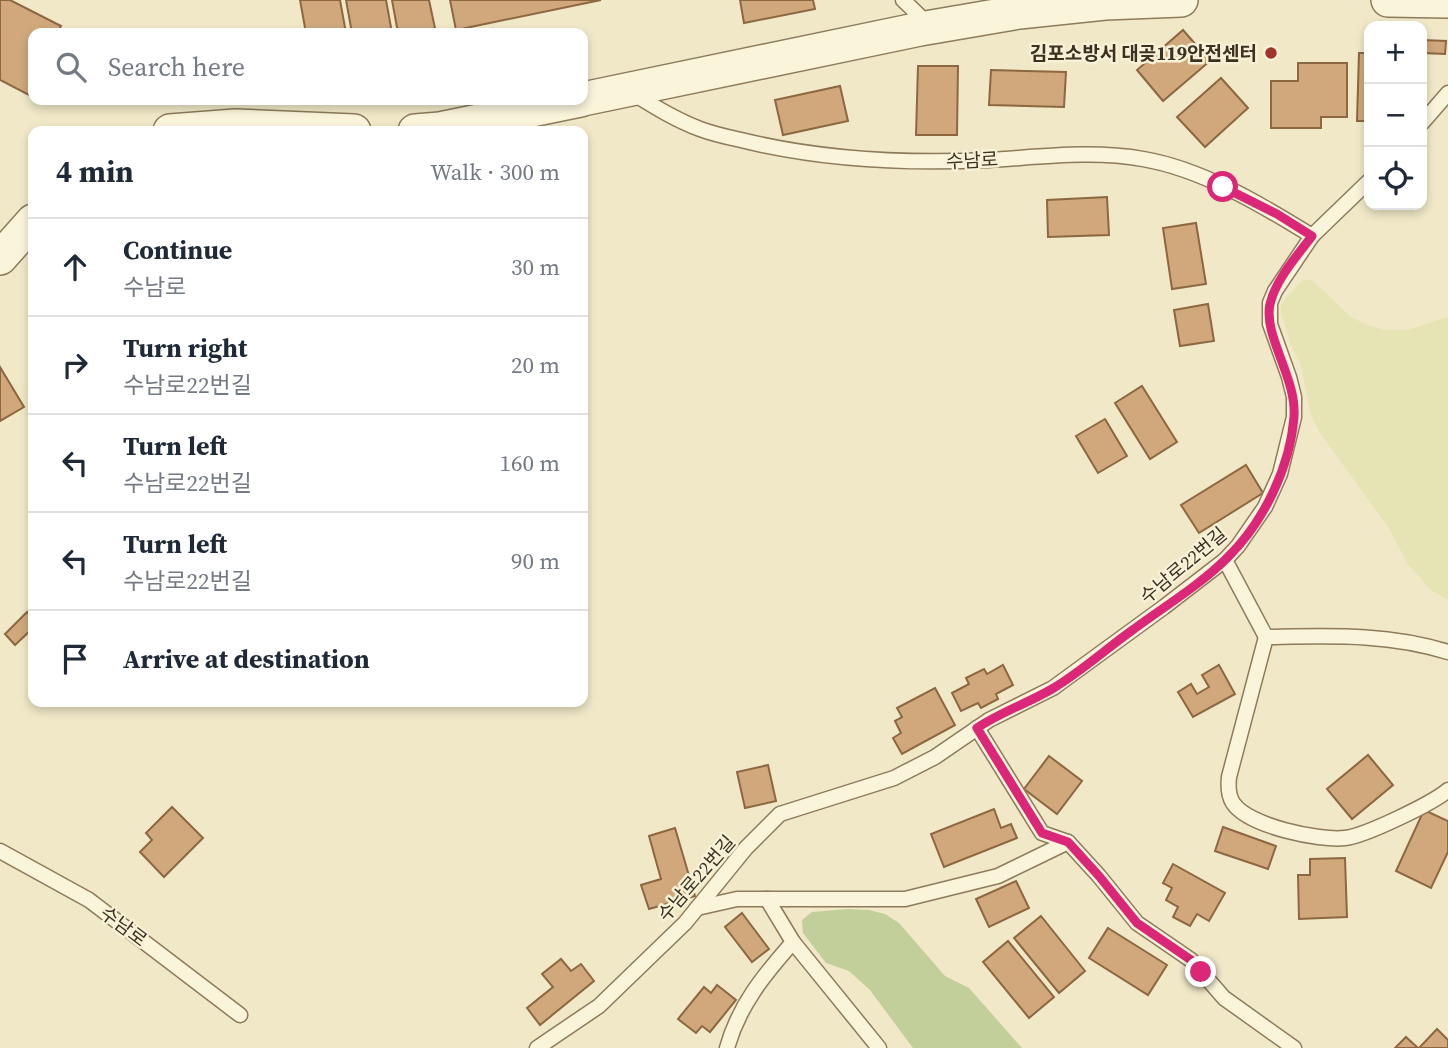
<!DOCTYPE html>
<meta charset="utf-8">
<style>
body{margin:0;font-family:"Source Serif 4","Noto Sans KR",serif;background:#f2f2f3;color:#1f2937}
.controls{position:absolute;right:21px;top:21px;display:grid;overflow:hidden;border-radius:14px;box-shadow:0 4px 10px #0003}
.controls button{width:63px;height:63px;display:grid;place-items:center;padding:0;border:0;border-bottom:2px solid #e0e1e3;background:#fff;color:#1f2937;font:35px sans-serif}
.stop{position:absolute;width:21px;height:21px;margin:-16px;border:5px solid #db2777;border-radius:50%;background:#fff}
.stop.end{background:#db2777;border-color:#fff;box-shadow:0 2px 7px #0008}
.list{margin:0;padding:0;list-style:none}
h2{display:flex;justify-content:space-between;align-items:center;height:91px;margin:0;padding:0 28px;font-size:30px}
h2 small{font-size:23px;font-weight:400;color:#747a83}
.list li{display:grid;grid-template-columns:46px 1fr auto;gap:21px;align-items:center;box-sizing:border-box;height:98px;padding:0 28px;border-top:2px solid #e0e1e3}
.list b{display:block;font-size:26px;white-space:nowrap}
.list p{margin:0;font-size:23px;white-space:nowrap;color:#747a83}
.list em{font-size:23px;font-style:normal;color:#747a83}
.icon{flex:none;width:38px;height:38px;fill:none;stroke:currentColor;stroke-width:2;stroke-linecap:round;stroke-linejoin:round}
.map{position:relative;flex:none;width:1448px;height:1048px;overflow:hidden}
.search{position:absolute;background:#fff;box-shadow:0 4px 10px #0003;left:28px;top:28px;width:560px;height:77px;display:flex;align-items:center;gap:18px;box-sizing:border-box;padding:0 24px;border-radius:14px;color:#747a83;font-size:26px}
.panel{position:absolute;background:#fff;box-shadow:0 4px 10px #0003;left:28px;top:126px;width:560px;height:581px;border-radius:14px}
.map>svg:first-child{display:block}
</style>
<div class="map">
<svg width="1448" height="1048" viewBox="0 0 1448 1048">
<rect width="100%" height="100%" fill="#f0e8c7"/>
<path fill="#e6e4b4" d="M1303,280H1312L1351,317L1367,325L1384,330H1407L1448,317V600L1432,591L1408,564L1388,527L1320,433L1311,415L1300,362L1290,343L1281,312V305L1286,298Z"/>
<path fill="#c3cf9a" d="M848,909L869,910L885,914L899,923L945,976L969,988L1022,1048H913L870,990L849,971L826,963L803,933L802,920L812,912Z"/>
<g fill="#d0a87c" stroke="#8d6740" stroke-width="2">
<path d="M0,0H10L61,26L57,33H33V97L0,80Z"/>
<path d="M300,0H340L346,33H306Z"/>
<path d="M346,0H386L392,33H352Z"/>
<path d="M392,0H429L436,33H398Z"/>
<path d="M450,0H601L456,30Z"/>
<path d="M740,0H813L815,9L744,23Z"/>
<path d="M1183,30L1210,61L1163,101L1137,70Z"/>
<path d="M1422,40L1446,41L1445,54L1422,53Z"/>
<path d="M1359,53H1369V121H1357Z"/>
<path d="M1298,63H1347V117H1321V128H1271V81H1298Z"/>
<path d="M918,66H958L957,135H916Z"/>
<path d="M991,70L1066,72L1064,107L989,105Z"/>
<path d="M1221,78L1248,108L1205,147L1177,117Z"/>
<path d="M840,86L848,121L783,135L775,100Z"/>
<path d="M1107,197L1109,235L1048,237L1047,200Z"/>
<path d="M1196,223L1206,284L1172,289L1163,228Z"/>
<path d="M1208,304L1214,341L1180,346L1174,310Z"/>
<path d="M0,367L24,407L0,421Z"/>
<path d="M1142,386L1177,442L1150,459L1115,403Z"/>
<path d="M1105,419L1127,456L1098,473L1076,436Z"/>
<path d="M1246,465L1263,493L1199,533L1181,505Z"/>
<path d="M27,612L33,618V628L15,645L5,634Z"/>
<path d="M1003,665L1013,685L996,694L998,699L981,708L978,703L961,711L952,693L969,684L966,678L984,669L987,674Z"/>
<path d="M1219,665L1235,694L1193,717L1178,692L1191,684L1197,694L1209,687L1202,675Z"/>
<path d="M935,688L955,725L902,754L893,738L901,733L895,721L902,717L897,708Z"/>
<path d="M1368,755L1393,785L1352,819L1327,789Z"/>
<path d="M1049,756L1082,781L1057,814L1024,789Z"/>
<path d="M768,765L776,801L745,808L737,772Z"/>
<path d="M172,807L203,838L164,877L140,852L152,840L146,833Z"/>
<path d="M994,809L1001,828L1011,824L1017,838L944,867L931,834Z"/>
<path d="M1424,810L1448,821V852L1431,888L1396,871Z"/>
<path d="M1223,827L1276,846L1268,869L1215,851Z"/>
<path d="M675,828L695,896L649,909L641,885L661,879L649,836Z"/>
<path d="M1345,858L1347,917L1299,919L1298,875H1310V859Z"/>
<path d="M1173,864L1225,893L1209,921L1197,914L1190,926L1173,917L1178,907L1166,900L1172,888L1163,883Z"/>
<path d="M1016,881L1029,908L989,927L976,899Z"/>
<path d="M742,913L769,949L752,962L725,927Z"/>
<path d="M1041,916L1085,971L1059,993L1014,938Z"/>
<path d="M1108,928L1167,965L1148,995L1089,958Z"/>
<path d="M1008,941L1054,997L1029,1018L983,962Z"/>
<path d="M561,959L571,971L581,964L594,981L540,1025L527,1008L553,987L542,974Z"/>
<path d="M717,985L736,1000L710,1032L702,1026L696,1033L678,1019L704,987L711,993Z"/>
<path d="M1437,1029L1448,1040V1048H1419Z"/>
<path d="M1406,1037L1418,1048H1395Z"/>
</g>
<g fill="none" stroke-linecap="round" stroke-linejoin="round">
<defs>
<g id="service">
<path d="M903,0L930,26"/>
<path d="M634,94C655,107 676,120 700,129C713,134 727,137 741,140C822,160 906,164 989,160C1040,157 1093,150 1143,159C1202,169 1262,205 1312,236"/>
<path d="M1422,123L1448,93"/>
<path d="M1225,560L1266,637C1329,636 1387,633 1448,652"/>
<path d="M1266,637L1229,777C1228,786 1228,795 1233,803C1248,826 1319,841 1345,838C1365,836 1433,803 1448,790"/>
<path d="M977,728L1042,833L1068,842L1099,876L1137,923L1191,960L1224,998L1294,1048"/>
<path d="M0,851L89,900L240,1015"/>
<path d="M767,899L793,942L879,1048"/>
<path d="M697,908L737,899H905L998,876L1068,842"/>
<path d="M537,1048L599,1006L685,923L746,848L780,814L894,778L935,757L989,720L1053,688L1164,607L1225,560L1238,546L1265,507L1280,474L1294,417V397L1289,377L1270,324V303L1275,291L1312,236L1369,181"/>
<path d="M727,1048C739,1005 764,975 793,942"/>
</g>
<g id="tertiary">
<path d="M1388,0L1448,1"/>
<path d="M583,99L920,29L1019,12L1105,3L1181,0"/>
<path d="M170,131L235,126L354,131"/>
<path d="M415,131L440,129L580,100"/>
<path d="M0,258L33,221"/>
</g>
</defs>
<use href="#service" stroke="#8d7b5b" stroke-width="17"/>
<use href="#tertiary" stroke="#8d7b5b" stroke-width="36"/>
<use href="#service" stroke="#faf4db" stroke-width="14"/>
<use href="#tertiary" stroke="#faf4db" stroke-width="33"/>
</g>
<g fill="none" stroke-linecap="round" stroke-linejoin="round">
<path stroke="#db2777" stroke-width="9" d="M1201,972L1191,960L1137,923L1099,876L1068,842L1042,833L977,728C1001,712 1028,703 1052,689C1081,672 1107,648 1134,629C1165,606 1200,585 1227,558C1263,523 1290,468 1294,417C1297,378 1263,336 1270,304C1276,279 1297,256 1312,236L1277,214L1223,187"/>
</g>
<circle fill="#9f3529" stroke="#f7f1d7" stroke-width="2.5" cx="1271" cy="53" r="7"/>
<g text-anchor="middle" stroke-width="5" stroke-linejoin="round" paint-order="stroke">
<g font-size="19" font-weight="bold" fill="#3d3120" stroke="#f7f1d7" text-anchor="end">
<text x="1257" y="60">김포소방서 대곶119안전센터</text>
</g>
<g font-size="19" fill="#3d3120" stroke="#f7f1d7">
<text transform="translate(972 160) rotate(-3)" y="7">수남로</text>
<text transform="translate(1183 565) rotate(-40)" y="7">수남로22번길</text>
<text transform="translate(696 878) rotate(-49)" y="7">수남로22번길</text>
<text transform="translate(124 926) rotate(37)" y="7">수남로</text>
</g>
</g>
</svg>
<div class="controls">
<button>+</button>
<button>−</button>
<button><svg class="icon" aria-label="locate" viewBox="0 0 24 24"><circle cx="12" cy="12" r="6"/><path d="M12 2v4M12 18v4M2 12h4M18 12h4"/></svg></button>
</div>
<div class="stop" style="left:1223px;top:187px"></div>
<div class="stop end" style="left:1201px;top:972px"></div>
<div class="search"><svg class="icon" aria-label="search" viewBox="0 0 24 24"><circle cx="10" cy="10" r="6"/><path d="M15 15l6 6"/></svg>Search here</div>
<section class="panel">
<h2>4 min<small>Walk · 300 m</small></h2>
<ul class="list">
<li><svg class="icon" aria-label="ahead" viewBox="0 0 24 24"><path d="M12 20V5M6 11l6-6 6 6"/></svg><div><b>Continue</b><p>수남로</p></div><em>30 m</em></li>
<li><svg class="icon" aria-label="right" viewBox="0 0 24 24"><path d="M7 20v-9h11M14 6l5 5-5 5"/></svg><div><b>Turn right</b><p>수남로22번길</p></div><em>20 m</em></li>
<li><svg class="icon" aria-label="left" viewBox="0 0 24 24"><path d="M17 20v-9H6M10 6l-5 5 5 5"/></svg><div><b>Turn left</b><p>수남로22번길</p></div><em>160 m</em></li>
<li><svg class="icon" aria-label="left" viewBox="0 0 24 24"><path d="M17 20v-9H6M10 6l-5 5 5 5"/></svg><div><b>Turn left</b><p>수남로22번길</p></div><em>90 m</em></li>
<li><svg class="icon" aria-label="arrive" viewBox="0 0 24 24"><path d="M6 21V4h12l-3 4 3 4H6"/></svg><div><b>Arrive at destination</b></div></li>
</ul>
</section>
</div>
